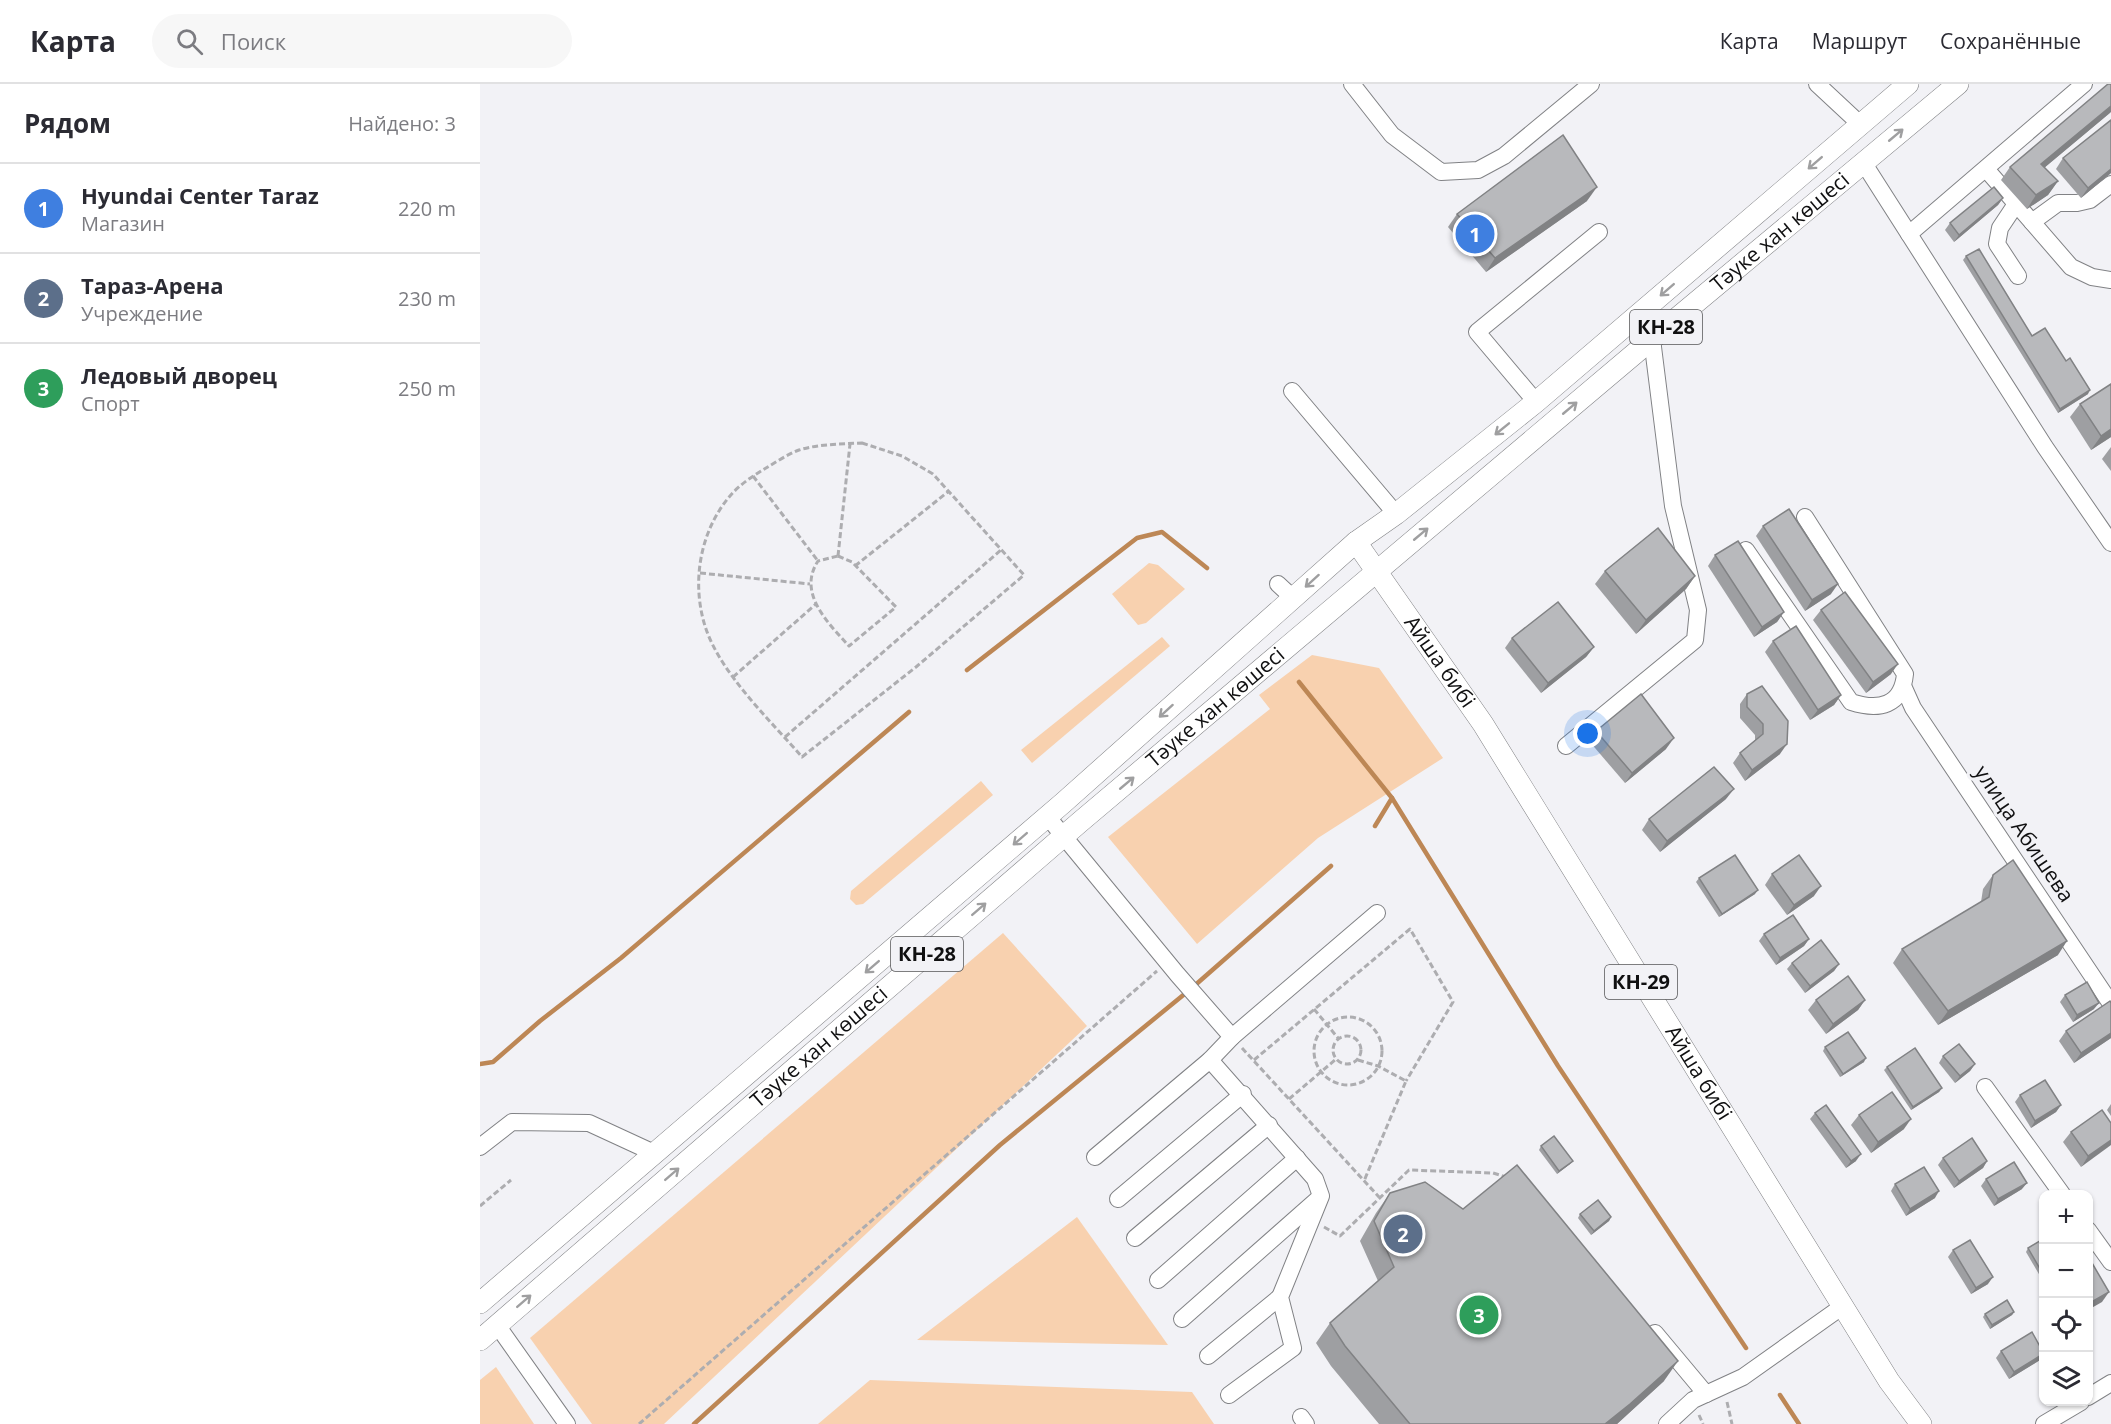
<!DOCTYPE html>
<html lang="ru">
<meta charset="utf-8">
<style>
body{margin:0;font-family:"Open Sans",sans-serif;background:#f7f7f7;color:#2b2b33}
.controls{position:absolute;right:18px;bottom:18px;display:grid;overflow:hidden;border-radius:12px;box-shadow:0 2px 4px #0004}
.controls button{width:54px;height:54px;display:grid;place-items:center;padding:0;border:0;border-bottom:2px solid #e1e1e2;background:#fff;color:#2b2b33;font:30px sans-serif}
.you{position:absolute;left:1108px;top:650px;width:21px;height:21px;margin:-15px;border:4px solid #fff;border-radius:50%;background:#1a73e8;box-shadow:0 0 0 9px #1a73e833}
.badge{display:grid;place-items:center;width:39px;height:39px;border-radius:50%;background:#ea580c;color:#fff;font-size:20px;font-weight:700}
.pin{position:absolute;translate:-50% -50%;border:3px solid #fff;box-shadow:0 2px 6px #0006}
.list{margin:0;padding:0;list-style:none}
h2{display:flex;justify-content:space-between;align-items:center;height:78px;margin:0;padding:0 24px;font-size:26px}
h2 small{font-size:20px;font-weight:400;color:#7c7c81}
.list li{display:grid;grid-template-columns:39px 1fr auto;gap:18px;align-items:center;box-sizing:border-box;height:90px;padding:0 24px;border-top:2px solid #e1e1e2}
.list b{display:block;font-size:22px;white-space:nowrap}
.list p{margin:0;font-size:20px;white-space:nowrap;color:#7c7c81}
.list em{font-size:20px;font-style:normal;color:#7c7c81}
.icon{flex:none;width:33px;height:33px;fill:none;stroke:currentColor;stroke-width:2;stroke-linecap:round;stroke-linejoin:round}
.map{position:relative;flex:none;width:1631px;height:1340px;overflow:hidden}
header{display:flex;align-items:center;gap:36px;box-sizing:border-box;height:84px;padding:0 30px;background:#fff;border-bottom:2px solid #e1e1e2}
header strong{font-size:28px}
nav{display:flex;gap:33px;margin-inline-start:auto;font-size:21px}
.search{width:420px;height:54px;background:#f7f7f7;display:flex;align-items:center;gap:15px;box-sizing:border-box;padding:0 21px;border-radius:33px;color:#7c7c81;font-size:22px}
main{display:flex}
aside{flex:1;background:#fff}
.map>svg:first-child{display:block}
</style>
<header>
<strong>Карта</strong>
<div class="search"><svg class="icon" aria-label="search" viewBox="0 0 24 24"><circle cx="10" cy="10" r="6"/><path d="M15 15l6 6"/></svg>Поиск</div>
<nav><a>Карта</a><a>Маршрут</a><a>Сохранённые</a></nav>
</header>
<main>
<aside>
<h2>Рядом<small>Найдено: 3</small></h2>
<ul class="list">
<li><span class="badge" style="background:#3f7fe0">1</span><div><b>Hyundai Center Taraz</b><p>Магазин</p></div><em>220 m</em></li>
<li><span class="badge" style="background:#5c6f8a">2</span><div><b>Тараз-Арена</b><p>Учреждение</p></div><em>230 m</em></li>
<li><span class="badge" style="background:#2e9e5b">3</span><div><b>Ледовый дворец</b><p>Спорт</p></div><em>250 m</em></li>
</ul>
</aside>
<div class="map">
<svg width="1631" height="1340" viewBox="0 0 1631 1340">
<rect width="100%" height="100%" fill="#f2f2f6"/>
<g fill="#f8d1af">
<path d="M669,479L678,481L705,505L666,539L658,541L632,510Z"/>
<path d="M682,553L690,562L552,679L541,666Z"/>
<path d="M832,571L899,584L963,674L838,754L717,860L628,753L790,625L779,611Z"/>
<path d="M501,697L513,711L383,820L376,821L370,815L371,807Z"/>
<path d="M523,849L607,942L184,1340H112L50,1254Z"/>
<path d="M597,1133L688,1261L437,1256Z"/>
<path d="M16,1283L54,1340H0V1296Z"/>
<path d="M390,1296L712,1308L734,1340H338Z"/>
</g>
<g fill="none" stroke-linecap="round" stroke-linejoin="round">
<g stroke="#bd8755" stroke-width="4.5">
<path d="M487,586L657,454L682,448L727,484"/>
<path d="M819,598L912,714L895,742"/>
<path d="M912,714L1078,982L1266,1264"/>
<path d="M713,903L851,782"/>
<path d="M0,980L13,978L60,937L141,874L429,628"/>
<path d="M1300,1311L1319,1340"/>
<path d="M214,1340L520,1061L707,908"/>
</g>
<defs>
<g id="minor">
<path d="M872,0L912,51L961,88L998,86L1024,72L1111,0"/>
<path d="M1337,0L1380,40"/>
<path d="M1383,78L1565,363L1631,459"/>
<path d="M1506,85L1591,183L1612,193L1631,196"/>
<path d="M1536,120L1520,144L1517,160L1538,192"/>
<path d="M1552,138L1578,119H1597L1610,116L1631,100"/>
<path d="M1429,150L1604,0"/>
<path d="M812,307L916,430"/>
<path d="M1056,318L997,248L1119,148"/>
<path d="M1266,466L1371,618C1399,627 1422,622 1425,590L1325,433"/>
<path d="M798,500L813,514"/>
<path d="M1424,604L1433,624L1631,920"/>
<path d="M1086,662L1215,556L1218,526L1193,422L1172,255"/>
<path d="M567,732L697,890L752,953"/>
<path d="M730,976L835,1095L841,1112L800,1213L813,1264L749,1311"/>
<path d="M1505,1003L1582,1110"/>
<path d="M0,1063L32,1038L109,1039L174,1069"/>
<path d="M615,1073L730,976L752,953L897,829"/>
<path d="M638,1115L763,1010"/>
<path d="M1608,1146L1631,1178"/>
<path d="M655,1154L789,1041"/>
<path d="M678,1196L817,1074"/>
<path d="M702,1235L838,1115"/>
<path d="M17,1241L87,1340"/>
<path d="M1175,1249L1226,1310"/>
<path d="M728,1272L800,1213"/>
<path d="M1608,1313L1631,1299"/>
<path d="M821,1333L826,1340"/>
<path d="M1187,1340L1213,1316L1263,1293L1363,1222"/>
<path d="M1564,1340L1601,1318"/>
</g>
<g id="major">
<path id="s1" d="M876,458L1003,640L1409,1297L1441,1340"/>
<path d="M0,1219L583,719L876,458L916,430L1056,318L1428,0"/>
<path id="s2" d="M0,1256L600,738L1172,255L1478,0"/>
</g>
</defs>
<use href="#minor" stroke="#818285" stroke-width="18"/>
<use href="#major" stroke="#818285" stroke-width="22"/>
<g stroke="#adadb0" stroke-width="3" stroke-dasharray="6 3" stroke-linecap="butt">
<path d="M382,359L422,372L453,390L544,491L436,583L322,673C290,636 242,591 226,545C211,501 219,448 250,412C260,400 273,392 286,384C296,378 308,370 319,366C339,360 361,360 382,359Z"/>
<path d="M273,392L338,477"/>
<path d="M358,472L372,478L416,523L369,562C348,539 317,509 338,477Z"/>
<path d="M358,472L370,360"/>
<path d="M375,482L469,407"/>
<path d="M220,489L330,500"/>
<path d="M253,593L336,520"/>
<path d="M305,653L521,466"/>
<path d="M834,925L858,954"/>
<circle cx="868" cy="967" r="34"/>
<circle cx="867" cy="966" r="14"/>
<path d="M762,964L899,1113"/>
<path d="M774,976L930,845L973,918L926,997"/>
<path d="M878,976L898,982L926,997L884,1097"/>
<path d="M809,1015L855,976"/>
<path d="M0,1122L31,1096"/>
<path d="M844,1143L860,1152L929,1086L1013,1089L1026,1093"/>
<path d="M1247,1318L1252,1340"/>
<path d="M1219,1331L1223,1340"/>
<path d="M159,1340L677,887"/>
</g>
<use href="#minor" stroke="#fff" stroke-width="16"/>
<use href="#major" stroke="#fff" stroke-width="21"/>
</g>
<g fill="#9e9fa2">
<path d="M1631,28L1564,84L1578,97L1568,111L1547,125L1521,96L1530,83Z"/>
<path d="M1631,36V89L1601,114L1576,85L1583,74Z"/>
<path d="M1523,114L1518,121L1474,158L1465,146L1470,139Z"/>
<path d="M1107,117L1006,188L968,143L977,130Z"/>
<path d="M1486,172L1552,252L1586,277L1608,310L1578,329L1483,176Z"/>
<path d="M1600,320L1631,353L1611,366L1590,333Z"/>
<path d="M1631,363V387L1622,375Z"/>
<path d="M1283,442L1351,510L1325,527L1276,452Z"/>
<path d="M1235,471L1304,528L1297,538L1274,553L1228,482Z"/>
<path d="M1125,487L1215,492L1206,505L1156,550L1115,500Z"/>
<path d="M1341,526L1411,590L1386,609L1333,536Z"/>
<path d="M1032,554L1114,563L1106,573L1061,609L1025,564Z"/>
<path d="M1293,557L1361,611L1354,621L1330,636L1285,568Z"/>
<path d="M1267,610L1300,670L1265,697L1253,679L1260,669L1275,656V651L1260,634V620Z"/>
<path d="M1116,647L1186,665L1145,699L1109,657Z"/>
<path d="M1246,715L1180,768L1162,746L1169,735Z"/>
<path d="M1292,790L1334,812L1307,831L1285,801Z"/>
<path d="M1513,791L1578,871L1458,941L1413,879L1422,865L1501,818L1503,805Z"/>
<path d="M1219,794L1275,810L1239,833L1216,798Z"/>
<path d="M1284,850L1329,855L1324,862L1296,881L1279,857Z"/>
<path d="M1312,879L1359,880L1354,887L1325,909L1307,885Z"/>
<path d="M1585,911L1614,925L1593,938L1580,918Z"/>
<path d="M1336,916H1385L1378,926L1346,950L1328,926Z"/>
<path d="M1586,947L1631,954L1594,979L1579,957Z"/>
<path d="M1345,963L1384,978L1360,993L1343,967Z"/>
<path d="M1463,972L1495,980L1490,987L1475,999L1459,979Z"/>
<path d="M1407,983L1462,1004L1459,1008L1431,1026L1404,986Z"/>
<path d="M1540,1011L1581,1021L1576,1028L1551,1044L1535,1018Z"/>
<path d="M1631,1020V1032L1627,1026Z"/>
<path d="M1335,1029L1376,1077L1366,1084L1330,1035Z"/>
<path d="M1379,1031L1424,1045L1391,1069L1371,1041Z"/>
<path d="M1631,1039L1601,1083L1583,1058L1591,1048Z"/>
<path d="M1061,1062L1090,1080L1077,1090L1059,1066Z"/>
<path d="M1463,1074L1507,1077L1503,1084L1474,1104L1458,1081Z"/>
<path d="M1506,1095L1542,1105L1514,1122L1501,1102Z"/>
<path d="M1415,1100L1455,1114L1426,1132L1411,1107Z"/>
<path d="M910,1109L1184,1297L1137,1340H899L851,1282L836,1259L850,1239L898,1197L880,1157L896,1129Z"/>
<path d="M1100,1130L1131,1133L1129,1137L1111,1151L1098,1134Z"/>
<path d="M1563,1155V1197L1546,1168L1548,1164Z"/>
<path d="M1473,1166L1508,1200L1491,1210L1468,1173Z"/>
<path d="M1534,1228L1532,1231L1510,1245L1503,1233L1505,1230Z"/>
<path d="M1521,1267L1560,1276L1529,1295L1516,1274Z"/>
</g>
<g fill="#818284">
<path d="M1631,22V28L1552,94L1561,80Z"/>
<path d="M1631,85V89L1601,114L1608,104Z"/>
<path d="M1578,97L1568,111L1547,125L1556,111Z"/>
<path d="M1117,103L1107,117L1006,188L1015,174Z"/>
<path d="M1523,114L1518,121L1474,158L1479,151Z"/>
<path d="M1610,306L1608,310L1578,329L1580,325Z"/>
<path d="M1631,345V353L1611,366L1621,352Z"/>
<path d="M1215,492L1206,505L1156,550L1166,536Z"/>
<path d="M1358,500L1351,510L1325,527L1332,516Z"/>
<path d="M1304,528L1297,538L1274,553L1282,543Z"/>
<path d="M1114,563L1106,573L1061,609L1068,599Z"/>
<path d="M1418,580L1411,590L1386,609L1393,598Z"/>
<path d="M1361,611L1354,621L1330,636L1338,626Z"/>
<path d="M1194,654L1186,665L1145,699L1152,689Z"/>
<path d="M1307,660L1300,670L1265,697L1272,686Z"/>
<path d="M1254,705L1246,715L1180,768L1187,757Z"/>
<path d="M1341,802L1334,812L1307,831L1314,821Z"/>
<path d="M1278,806L1275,810L1239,833L1242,830Z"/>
<path d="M1329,855L1324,862L1296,881L1300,874Z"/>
<path d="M1587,857L1578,871L1458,941L1468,927Z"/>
<path d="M1359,880L1354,887L1325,909L1330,902Z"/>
<path d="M1385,916L1378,926L1346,950L1353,940Z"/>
<path d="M1619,919L1614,925L1593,938L1597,931Z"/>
<path d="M1631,949V954L1594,979L1601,969Z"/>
<path d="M1386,974L1384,978L1360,993L1363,990Z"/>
<path d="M1495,980L1490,987L1475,999L1480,992Z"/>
<path d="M1462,1004L1459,1008L1431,1026L1433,1023Z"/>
<path d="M1581,1021L1576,1028L1551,1044L1555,1037Z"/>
<path d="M1431,1035L1424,1045L1391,1069L1398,1058Z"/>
<path d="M1631,1056V1061L1601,1083L1608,1072Z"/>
<path d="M1381,1070L1376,1077L1366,1084L1371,1077Z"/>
<path d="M1093,1077L1090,1080L1077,1090L1079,1087Z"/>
<path d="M1507,1077L1503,1084L1474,1104L1479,1097Z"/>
<path d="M1547,1099L1542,1105L1514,1122L1518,1115Z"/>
<path d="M1459,1107L1455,1114L1426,1132L1430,1125Z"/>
<path d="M1131,1133L1129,1137L1111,1151L1114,1147Z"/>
<path d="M1513,1193L1508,1200L1491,1210L1496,1204Z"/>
<path d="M1629,1208L1622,1218L1608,1226V1220Z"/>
<path d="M1534,1228L1532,1231L1510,1245L1512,1241Z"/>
<path d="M1563,1270L1560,1276L1529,1295L1534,1288Z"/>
<path d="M1198,1277L1184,1297L1137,1340H1125Z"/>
</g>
<g fill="#b8b9bc" stroke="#818284" stroke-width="1.5">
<path d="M1628,0H1631V22L1561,80L1578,97L1556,111L1530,83Z"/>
<path d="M1631,36V85L1608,104L1583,74Z"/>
<path d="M1083,51L1117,103L1015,174L977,130Z"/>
<path d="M1514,103L1523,114L1479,151L1470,139Z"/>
<path d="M1499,165L1552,252L1565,244L1586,277L1590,274L1610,306L1580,325L1486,172Z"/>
<path d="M1631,300V345L1621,352L1600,320Z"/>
<path d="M1309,425L1358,500L1332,516L1283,442Z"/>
<path d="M1178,444L1215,492L1166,536L1125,487Z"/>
<path d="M1258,457L1304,528L1282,543L1235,471Z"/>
<path d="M1365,508L1418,580L1393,598L1341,526Z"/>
<path d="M1078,518L1114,563L1068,599L1032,554Z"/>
<path d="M1316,542L1361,611L1338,626L1293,557Z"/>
<path d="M1282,602L1308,637L1307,660L1272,686L1260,669L1283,650V640L1267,623V610Z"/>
<path d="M1161,610L1194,654L1152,689L1116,647Z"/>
<path d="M1234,683L1254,705L1187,757L1169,735Z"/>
<path d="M1255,771L1278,806L1242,830L1219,794Z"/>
<path d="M1319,771L1341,802L1314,821L1292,790Z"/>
<path d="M1533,776L1587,857L1468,927L1422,865L1509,813L1513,791Z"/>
<path d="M1313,831L1329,855L1300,874L1284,850Z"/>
<path d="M1341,856L1359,880L1330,902L1312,879Z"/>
<path d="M1368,892L1385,916L1353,940L1336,916Z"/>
<path d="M1607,898L1619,919L1597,931L1585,911Z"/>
<path d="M1630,917L1631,919V949L1601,969L1586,947Z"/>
<path d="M1368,948L1386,974L1363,990L1345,963Z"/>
<path d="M1479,960L1495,980L1480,992L1463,972Z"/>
<path d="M1435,964L1462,1004L1433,1023L1407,983Z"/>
<path d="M1565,996L1581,1021L1555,1037L1540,1011Z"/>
<path d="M1412,1008L1431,1035L1398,1058L1379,1031Z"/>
<path d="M1346,1021L1381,1070L1371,1077L1335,1029Z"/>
<path d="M1622,1026L1631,1039V1056L1608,1072L1591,1048Z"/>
<path d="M1074,1052L1093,1077L1079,1087L1061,1062Z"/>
<path d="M1492,1054L1507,1077L1479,1097L1463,1074Z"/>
<path d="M1534,1078L1547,1099L1518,1115L1506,1095Z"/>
<path d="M1037,1081L1198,1277L1150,1320L1125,1340H930L865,1262L850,1239L914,1183L894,1137L910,1109L945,1098L983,1125Z"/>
<path d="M1444,1083L1459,1107L1430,1125L1415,1100Z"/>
<path d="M1118,1116L1131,1133L1114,1147L1100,1130Z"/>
<path d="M1563,1155V1190L1548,1164Z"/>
<path d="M1490,1156L1513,1193L1496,1204L1473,1166Z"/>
<path d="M1612,1179L1629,1208L1608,1220V1181Z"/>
<path d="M1527,1216L1534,1228L1512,1241L1505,1230Z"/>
<path d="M1552,1248L1563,1268V1270L1534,1288L1521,1267Z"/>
</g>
<defs><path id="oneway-shaft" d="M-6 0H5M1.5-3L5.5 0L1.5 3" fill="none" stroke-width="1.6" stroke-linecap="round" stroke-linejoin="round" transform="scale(1.5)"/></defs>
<g stroke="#9f9fa0">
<use href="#oneway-shaft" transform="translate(1416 51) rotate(-40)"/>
<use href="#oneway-shaft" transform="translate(1335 79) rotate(139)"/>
<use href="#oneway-shaft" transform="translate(1187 206) rotate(139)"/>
<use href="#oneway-shaft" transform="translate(1090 324) rotate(-40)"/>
<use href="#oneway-shaft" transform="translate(1022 345) rotate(141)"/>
<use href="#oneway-shaft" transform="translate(941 450) rotate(-40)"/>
<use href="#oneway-shaft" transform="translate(832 497) rotate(138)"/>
<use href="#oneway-shaft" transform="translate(686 627) rotate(138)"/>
<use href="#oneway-shaft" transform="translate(647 699) rotate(-40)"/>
<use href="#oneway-shaft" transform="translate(540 755) rotate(139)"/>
<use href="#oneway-shaft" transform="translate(499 825) rotate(-41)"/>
<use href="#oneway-shaft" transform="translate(392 883) rotate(139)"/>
<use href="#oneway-shaft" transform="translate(192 1090) rotate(-41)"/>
<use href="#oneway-shaft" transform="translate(44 1217) rotate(-41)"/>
</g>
<g text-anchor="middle" stroke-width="6" stroke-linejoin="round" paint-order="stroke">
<g fill="#f2f2f6" stroke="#545456" stroke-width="1.5">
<rect x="1150" y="226" width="72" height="34" rx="4.5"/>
<rect x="411" y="853" width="72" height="34" rx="4.5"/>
<rect x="1125" y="881" width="72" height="34" rx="4.5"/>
</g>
<g font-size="20" font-weight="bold" fill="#101011">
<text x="1186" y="250">КН-28</text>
<text x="447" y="877">КН-28</text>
<text x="1161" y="905">КН-29</text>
</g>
<g font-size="21" fill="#101011" stroke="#f2f2f6">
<text dy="7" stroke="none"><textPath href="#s2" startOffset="1708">Тәуке хан көшесі</textPath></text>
<text dy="7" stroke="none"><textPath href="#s1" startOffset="146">Айша бибі</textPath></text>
<text dy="7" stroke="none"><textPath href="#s2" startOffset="970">Тәуке хан көшесі</textPath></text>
<text transform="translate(1544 750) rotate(56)" y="7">улица Абишева</text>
<text dy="7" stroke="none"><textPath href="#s2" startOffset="448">Тәуке хан көшесі</textPath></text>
<text dy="7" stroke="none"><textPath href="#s1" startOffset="632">Айша бибі</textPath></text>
</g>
</g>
</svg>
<div class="controls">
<button>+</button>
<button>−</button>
<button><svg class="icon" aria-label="locate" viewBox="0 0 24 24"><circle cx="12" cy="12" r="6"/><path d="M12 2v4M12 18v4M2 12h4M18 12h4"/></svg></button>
<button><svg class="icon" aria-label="layers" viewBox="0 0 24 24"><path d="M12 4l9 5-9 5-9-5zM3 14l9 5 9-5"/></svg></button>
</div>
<div class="you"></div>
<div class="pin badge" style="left:995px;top:150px;background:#3f7fe0">1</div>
<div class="pin badge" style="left:923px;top:1150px;background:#5c6f8a">2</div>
<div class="pin badge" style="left:999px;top:1231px;background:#2e9e5b">3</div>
</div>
</main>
